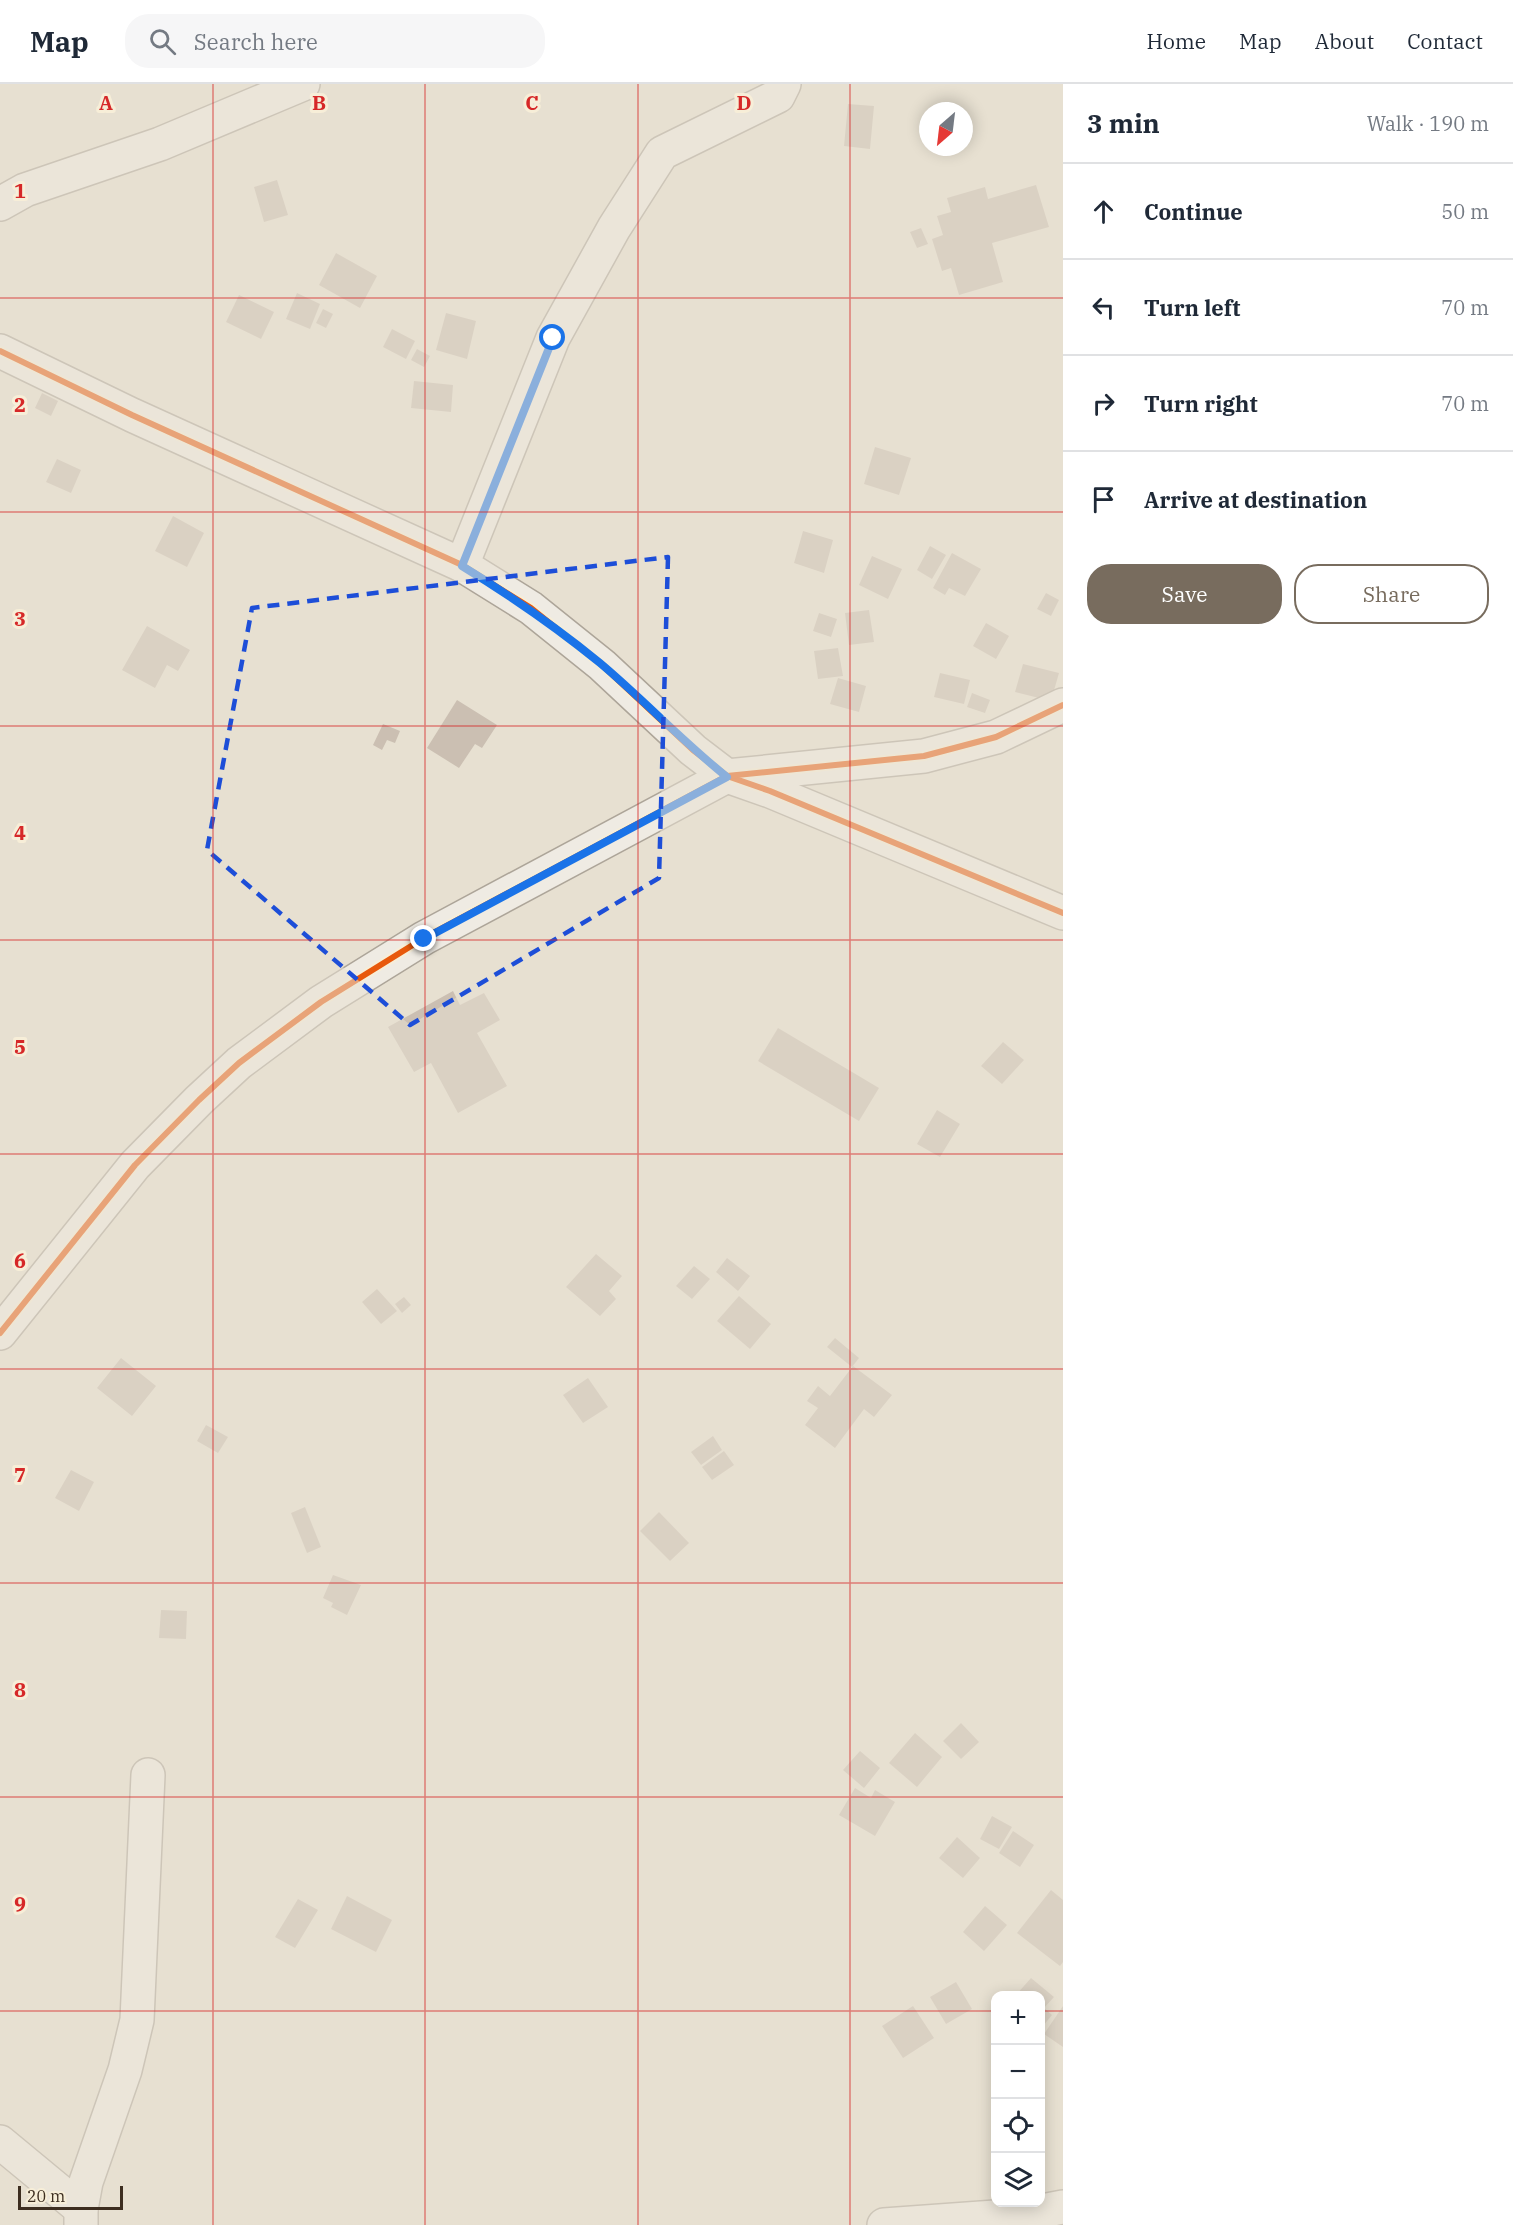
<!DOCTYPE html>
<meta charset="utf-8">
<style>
body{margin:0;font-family:"IBM Plex Serif",serif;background:#f6f6f7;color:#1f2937}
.controls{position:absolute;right:18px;bottom:18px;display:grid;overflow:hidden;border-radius:12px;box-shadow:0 3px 15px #0003}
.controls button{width:54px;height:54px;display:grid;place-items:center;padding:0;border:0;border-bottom:2px solid #e0e1e3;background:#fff;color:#1f2937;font:30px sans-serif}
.compass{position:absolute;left:919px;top:18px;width:54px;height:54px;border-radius:50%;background:#fff;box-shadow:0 3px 15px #0003;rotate:208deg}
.scale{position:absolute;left:18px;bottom:15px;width:105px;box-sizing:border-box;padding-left:6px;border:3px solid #3d2e20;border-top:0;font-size:16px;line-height:21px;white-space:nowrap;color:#3d2e20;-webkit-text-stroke:4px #f7eed8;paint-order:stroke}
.stop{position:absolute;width:18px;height:18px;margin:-14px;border:4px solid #1a73e8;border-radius:50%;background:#fff}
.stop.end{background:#1a73e8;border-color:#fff;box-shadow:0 2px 6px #0008}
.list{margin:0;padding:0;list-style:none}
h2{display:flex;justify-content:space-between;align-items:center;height:78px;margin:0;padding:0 24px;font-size:26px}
h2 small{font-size:20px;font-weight:400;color:#747a83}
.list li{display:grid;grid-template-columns:39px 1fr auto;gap:18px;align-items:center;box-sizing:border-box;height:96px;padding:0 24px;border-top:2px solid #e0e1e3}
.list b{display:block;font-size:22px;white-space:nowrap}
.list em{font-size:20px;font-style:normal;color:#747a83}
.actions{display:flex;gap:12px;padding:18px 24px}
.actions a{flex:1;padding:14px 0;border:2px solid #786c5e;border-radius:24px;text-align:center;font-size:21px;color:#786c5e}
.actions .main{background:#786c5e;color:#fff}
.icon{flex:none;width:33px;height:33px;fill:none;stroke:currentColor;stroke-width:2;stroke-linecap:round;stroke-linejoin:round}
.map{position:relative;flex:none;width:1063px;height:2141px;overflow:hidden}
header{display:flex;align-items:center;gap:36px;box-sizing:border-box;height:84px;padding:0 30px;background:#fff;border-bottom:2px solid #e0e1e3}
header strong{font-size:28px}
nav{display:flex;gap:33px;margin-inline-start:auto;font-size:21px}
.search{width:420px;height:54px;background:#f6f6f7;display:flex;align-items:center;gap:15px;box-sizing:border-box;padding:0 21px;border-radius:24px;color:#747a83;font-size:22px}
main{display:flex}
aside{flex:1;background:#fff}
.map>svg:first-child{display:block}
</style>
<header>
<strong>Map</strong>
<div class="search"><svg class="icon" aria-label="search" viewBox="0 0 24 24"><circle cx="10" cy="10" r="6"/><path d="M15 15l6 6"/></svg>Search here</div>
<nav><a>Home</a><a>Map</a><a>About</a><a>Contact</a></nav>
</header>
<main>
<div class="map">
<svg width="1063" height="2141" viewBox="0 0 1063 2141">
<rect width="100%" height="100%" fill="#e7e0d1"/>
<g fill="#cbbfb2">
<path d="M848,20L874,22L870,65L844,62Z"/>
<path d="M277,96L288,131L264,138L254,103Z"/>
<path d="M1036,101L1049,143L992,159L1003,198L959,211L951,184L942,187L932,155L943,151L937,132L951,128L947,114L985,103L988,115Z"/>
<path d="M921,144L928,160L917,164L910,148Z"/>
<path d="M336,169L377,192L360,224L319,201Z"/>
<path d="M297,209L320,220L310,245L286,235Z"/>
<path d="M239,211L274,228L261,255L226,238Z"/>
<path d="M323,225L333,230L326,244L316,239Z"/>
<path d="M446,229L476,237L467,275L436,266Z"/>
<path d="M392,245L415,257L406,275L383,263Z"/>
<path d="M417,265L430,272L424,283L411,276Z"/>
<path d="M414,297L453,301L451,328L411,324Z"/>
<path d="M42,309L58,317L51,332L35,324Z"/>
<path d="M875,363L911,374L899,411L864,400Z"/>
<path d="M57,375L81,386L71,409L46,398Z"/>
<path d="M173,432L204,449L187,483L155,467Z"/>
<path d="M803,447L833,456L824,489L794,479Z"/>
<path d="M930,462L946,471L932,495L917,486Z"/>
<path d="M952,469L981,485L965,512L949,504L945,511L933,504Z"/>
<path d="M872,472L902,485L888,515L859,501Z"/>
<path d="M1046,509L1059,516L1051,532L1037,525Z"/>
<path d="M869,526L874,558L849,561L845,529Z"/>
<path d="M819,529L837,535L831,553L813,547Z"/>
<path d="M986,539L1009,552L996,575L973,562Z"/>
<path d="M147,542L190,566L178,587L167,581L155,604L122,586Z"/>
<path d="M838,564L843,592L818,595L814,567Z"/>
<path d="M1023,580L1059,589L1051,617L1015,608Z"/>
<path d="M940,589L970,596L964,620L934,613Z"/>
<path d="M838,594L866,602L859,628L830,620Z"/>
<path d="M972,609L990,616L985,629L967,623Z"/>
<path d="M457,616L497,641L482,664L475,660L459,684L427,664Z"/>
<path d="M383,640L400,647L395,659L387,656L382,666L373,661Z"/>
<path d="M453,907L460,921L484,909L500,936L477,949L507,1002L458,1029L431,979L414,988L388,943Z"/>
<path d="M778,944L879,1004L859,1037L758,977Z"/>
<path d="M1003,958L1024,976L1002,1000L981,982Z"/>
<path d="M937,1026L960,1040L940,1073L917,1060Z"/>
<path d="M596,1170L622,1192L609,1207L616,1215L600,1232L566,1203Z"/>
<path d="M727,1174L750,1192L738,1207L716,1188Z"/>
<path d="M694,1182L710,1195L692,1215L676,1202Z"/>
<path d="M377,1205L397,1227L381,1240L362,1218Z"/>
<path d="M739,1212L771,1240L750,1265L717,1237Z"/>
<path d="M404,1213L411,1221L402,1229L395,1220Z"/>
<path d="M835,1254L859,1274L852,1283L827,1263Z"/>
<path d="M121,1274L156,1302L132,1332L97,1304Z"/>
<path d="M853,1282L892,1311L874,1333L864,1325L835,1364L805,1341L818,1324L807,1317L818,1302L830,1312Z"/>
<path d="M588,1294L608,1323L583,1339L563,1311Z"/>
<path d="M206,1341L228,1353L218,1369L197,1357Z"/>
<path d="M713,1352L722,1366L701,1381L691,1368Z"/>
<path d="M724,1367L734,1381L712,1396L702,1383Z"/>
<path d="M71,1386L94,1398L79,1427L55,1414Z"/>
<path d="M305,1423L321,1463L307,1469L291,1429Z"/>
<path d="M659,1428L689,1459L670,1477L640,1447Z"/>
<path d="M333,1491L361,1501L347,1531L331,1523L333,1519L323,1514Z"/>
<path d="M161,1526L187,1527L186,1555L159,1554Z"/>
<path d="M961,1639L979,1658L961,1675L943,1657Z"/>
<path d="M915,1649L942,1673L917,1703L889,1679Z"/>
<path d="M860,1667L880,1684L864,1704L843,1686Z"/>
<path d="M855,1704L871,1714L875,1706L895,1718L875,1752L839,1731Z"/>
<path d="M992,1732L1012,1743L999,1765L980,1755Z"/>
<path d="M1013,1747L1034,1761L1020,1783L999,1769Z"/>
<path d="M957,1753L980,1774L963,1794L939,1774Z"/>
<path d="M1051,1806L1063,1816V1878L1060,1882L1017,1849Z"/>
<path d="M347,1812L392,1836L376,1868L331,1845Z"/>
<path d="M298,1815L318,1826L295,1864L275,1853Z"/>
<path d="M985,1822L1007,1841L984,1867L963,1848Z"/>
<path d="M1031,1894L1054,1913L1044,1924L1052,1931L1043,1942L1040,1940V1912H1015Z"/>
<path d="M956,1898L972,1925L946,1940L930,1913Z"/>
<path d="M913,1922L934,1954L903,1974L882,1942Z"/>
<path d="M1063,1922V1963L1044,1950Z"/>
</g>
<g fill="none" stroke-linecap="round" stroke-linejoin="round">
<defs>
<g id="minor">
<path d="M0,120L25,106L160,60L303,0"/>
<path d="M0,267L132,331L462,481L531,524L602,581L693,666L727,692L770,707L1063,829"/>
<path d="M462,481L553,254L614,144L662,69L778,12L784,0"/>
<path d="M0,1249L135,1081L199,1016L239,979L321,918L424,854L727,692L924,672L996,653L1063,621"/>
<path d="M0,2058L81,2125"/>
<path d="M81,2141V2125L86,2098L125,1986L137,1936L148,1691"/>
<path d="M884,2141L1021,2131L1063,2123"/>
</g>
</defs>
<use href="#minor" stroke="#ada599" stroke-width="36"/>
<use href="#minor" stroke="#efebe3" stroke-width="33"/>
<defs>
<g id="cycleway">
<path d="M0,267L132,331L462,481L531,524L602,581L693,666L727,692L770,707L1063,829"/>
<path d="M0,1249L135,1081L199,1016L239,979L321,918L424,854L727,692L924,672L996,653L1063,621"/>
</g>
</defs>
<use href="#cycleway" stroke="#f7eed8" stroke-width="10"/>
<use href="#cycleway" stroke="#e8590c" stroke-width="6"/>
</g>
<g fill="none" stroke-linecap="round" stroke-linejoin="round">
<path stroke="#1a73e8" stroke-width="8" d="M424,855L727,693C682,657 644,616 600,579C556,543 511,512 462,482L553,254"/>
</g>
<path d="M0 0H1063V2141H0ZM668,473L659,794L410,941L207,766L252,524Z" fill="#e7e0d1" fill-opacity=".55" fill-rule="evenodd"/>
<path fill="none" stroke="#1d4ed8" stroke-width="4.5" stroke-dasharray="12 8" stroke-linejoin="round" d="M668,473L659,794L410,941L207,766L252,524Z"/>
<path fill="none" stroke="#d62828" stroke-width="1.5" stroke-opacity="0.55" d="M213,0V2141M425,0V2141M638,0V2141M850,0V2141M0,214H1063M0,428H1063M0,642H1063M0,856H1063M0,1070H1063M0,1285H1063M0,1499H1063M0,1713H1063M0,1927H996M1040,1927H1063"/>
<g font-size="20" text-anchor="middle" font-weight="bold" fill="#d62828" stroke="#f7eed8" stroke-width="6" stroke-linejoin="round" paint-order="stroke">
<text x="106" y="26">A</text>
<text x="319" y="26">B</text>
<text x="532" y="26">C</text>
<text x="744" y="26">D</text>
<text x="20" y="114">1</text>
<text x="20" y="328">2</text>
<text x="20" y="542">3</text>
<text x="20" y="756">4</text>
<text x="20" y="970">5</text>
<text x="20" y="1184">6</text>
<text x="20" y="1398">7</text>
<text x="20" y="1613">8</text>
<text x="20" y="1827">9</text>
</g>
</svg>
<div class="controls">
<button>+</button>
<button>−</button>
<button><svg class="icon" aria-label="locate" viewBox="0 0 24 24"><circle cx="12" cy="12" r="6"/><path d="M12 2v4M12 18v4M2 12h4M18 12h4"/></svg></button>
<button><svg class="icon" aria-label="layers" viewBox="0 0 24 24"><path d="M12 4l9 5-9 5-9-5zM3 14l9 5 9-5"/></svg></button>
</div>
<svg class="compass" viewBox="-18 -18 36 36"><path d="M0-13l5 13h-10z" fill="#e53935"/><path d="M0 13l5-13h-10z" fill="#747a83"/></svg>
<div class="scale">20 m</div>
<div class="stop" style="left:553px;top:254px"></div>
<div class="stop end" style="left:424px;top:855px"></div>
</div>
<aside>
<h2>3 min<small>Walk · 190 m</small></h2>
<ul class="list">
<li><svg class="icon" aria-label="ahead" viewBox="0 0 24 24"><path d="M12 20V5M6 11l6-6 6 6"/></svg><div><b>Continue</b></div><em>50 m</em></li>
<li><svg class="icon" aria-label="left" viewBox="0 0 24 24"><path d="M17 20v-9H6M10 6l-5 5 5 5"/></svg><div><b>Turn left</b></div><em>70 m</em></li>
<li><svg class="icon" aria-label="right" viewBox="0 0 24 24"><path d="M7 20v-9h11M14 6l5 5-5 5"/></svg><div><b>Turn right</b></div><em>70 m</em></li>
<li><svg class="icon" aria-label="arrive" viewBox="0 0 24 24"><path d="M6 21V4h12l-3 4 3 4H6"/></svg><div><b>Arrive at destination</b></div></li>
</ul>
<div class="actions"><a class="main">Save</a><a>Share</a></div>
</aside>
</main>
